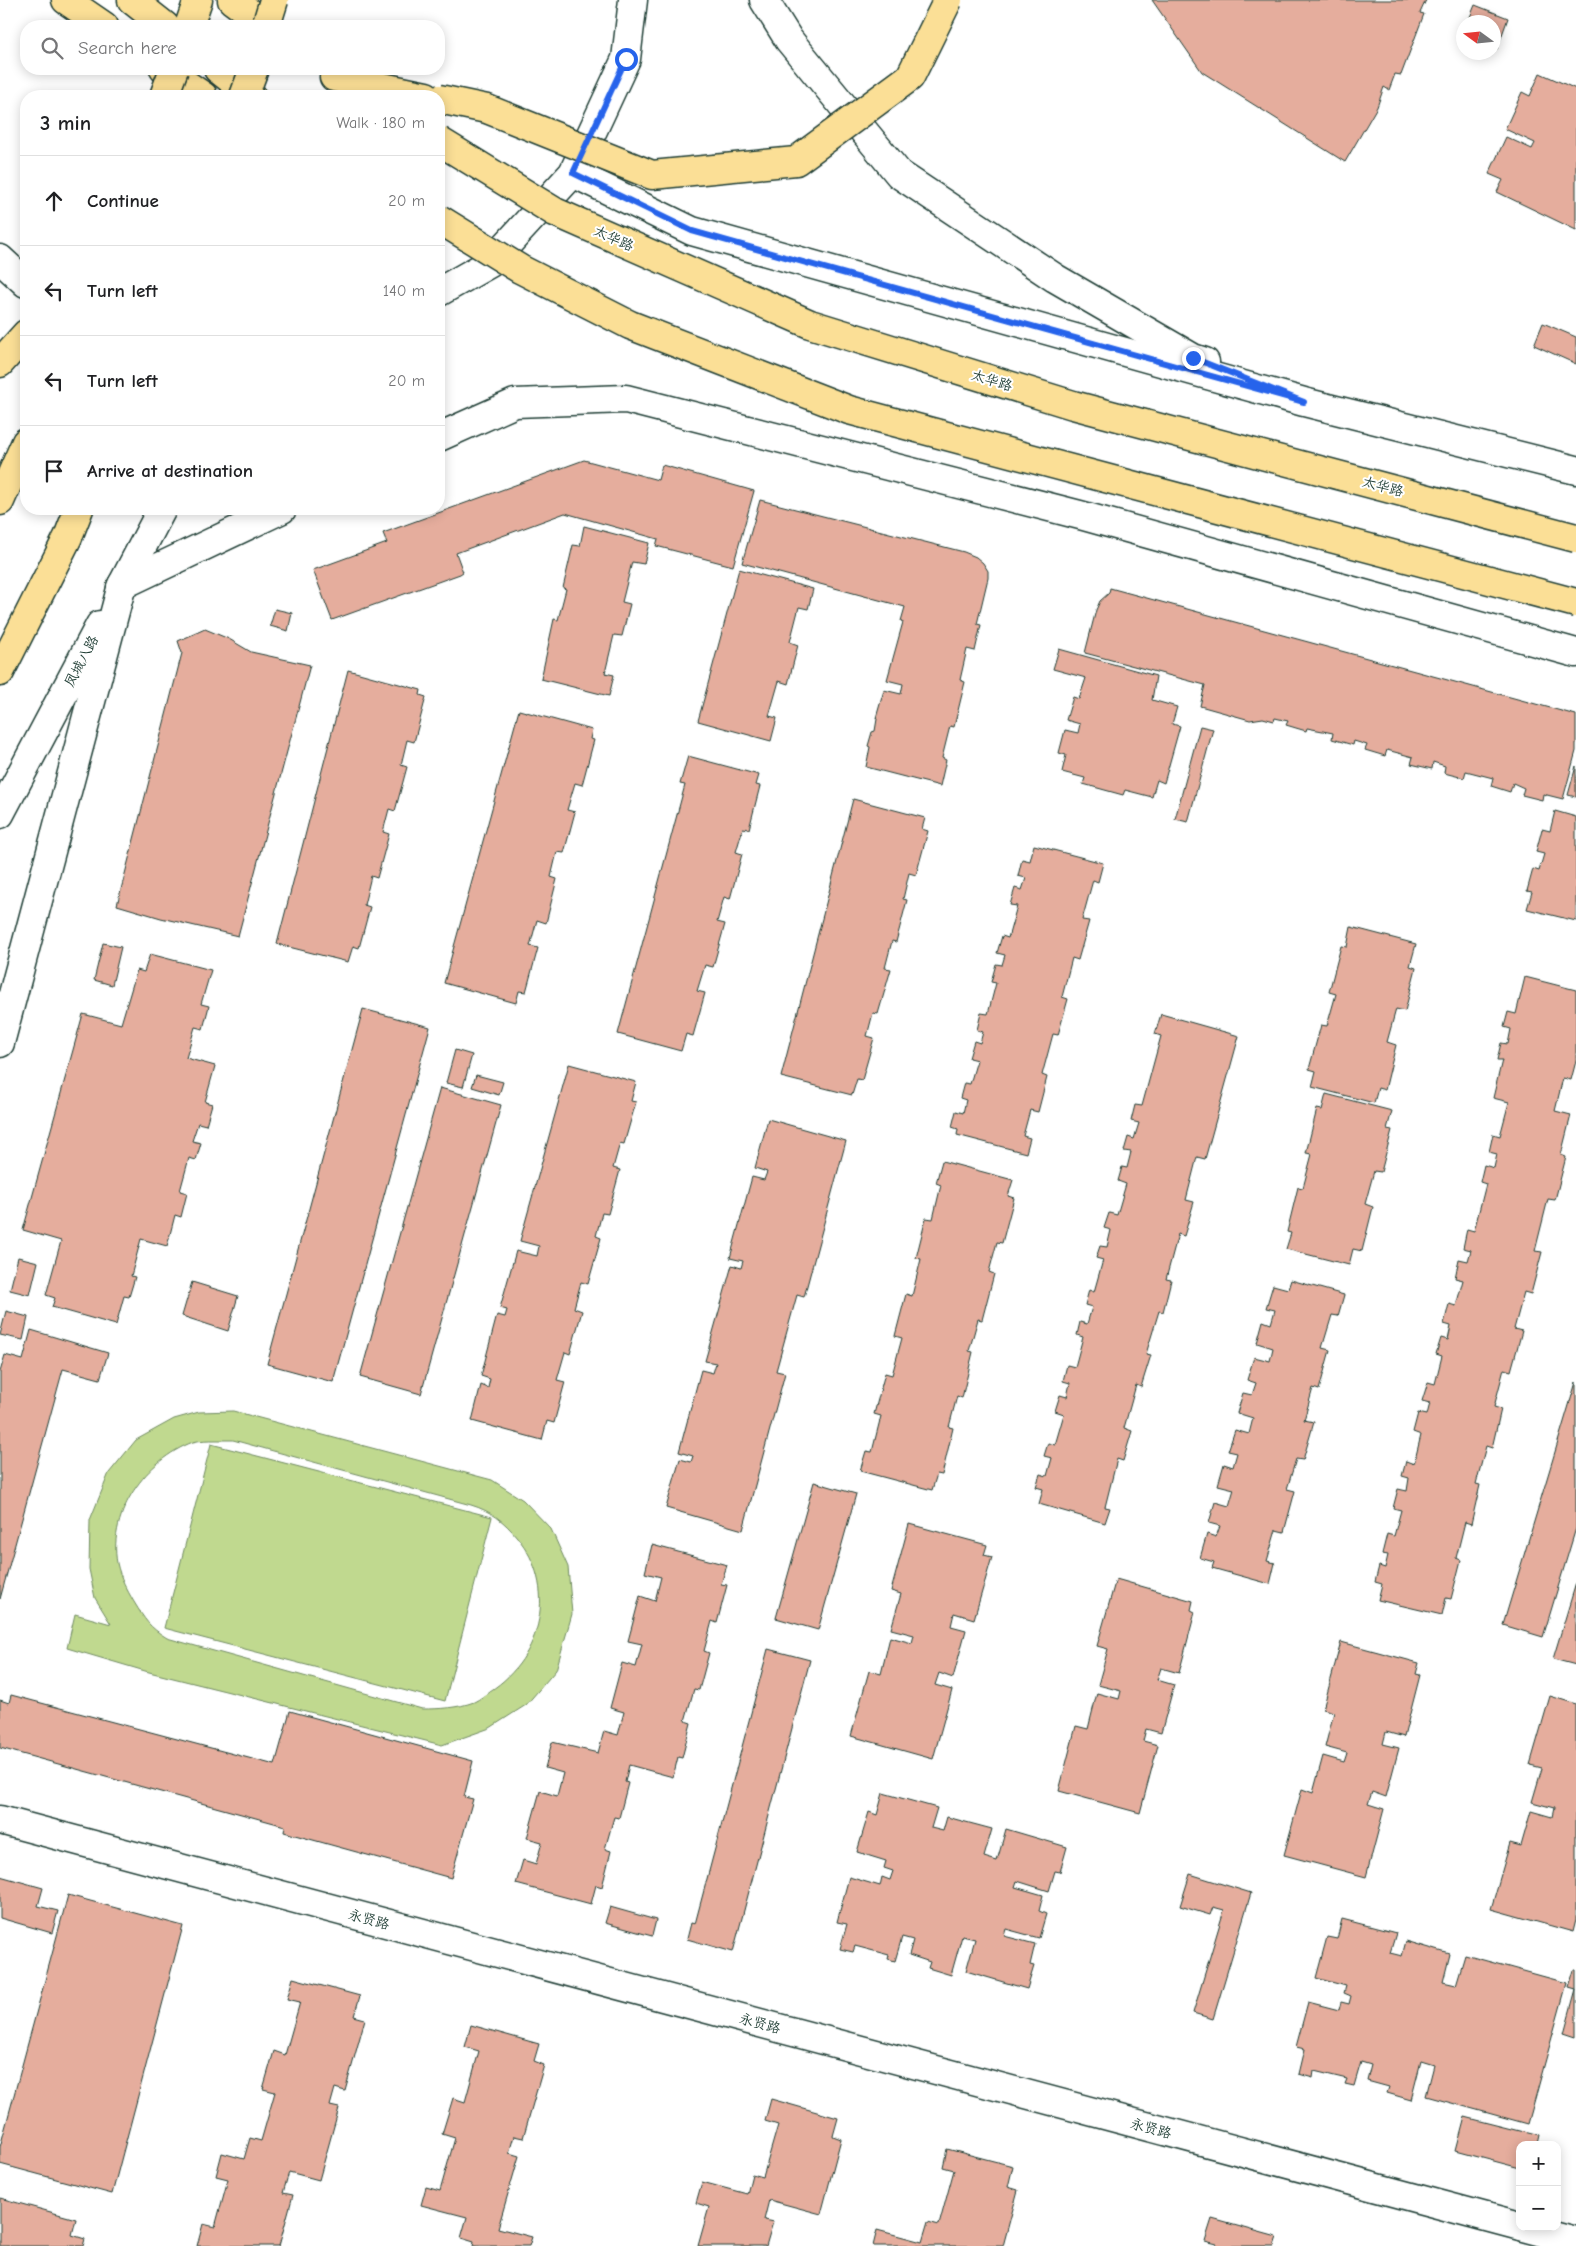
<!DOCTYPE html>
<meta charset="utf-8">
<style>
body{margin:0;font-family:"Comic Neue","LXGW WenKai TC",sans-serif;background:#f6f6f6;color:#202124}
.controls{position:absolute;right:15px;bottom:15px;display:grid;overflow:hidden;border-radius:10px;box-shadow:0 2px 12px #0003}
.controls button{width:45px;height:45px;display:grid;place-items:center;padding:0;border:0;border-bottom:1px solid #e0e0e0;background:#fff;color:#202124;font:25px sans-serif}
.compass{position:absolute;left:1456px;top:15px;width:45px;height:45px;border-radius:50%;background:#fff;box-shadow:0 2px 12px #0003;rotate:285deg}
.stop{position:absolute;width:15px;height:15px;margin:-11px;border:4px solid #2563eb;border-radius:50%;background:#fff}
.stop.end{background:#2563eb;border-color:#fff;box-shadow:0 1px 5px #0008}
.list{margin:0;padding:0;list-style:none}
h2{display:flex;justify-content:space-between;align-items:center;height:65px;margin:0;padding:0 20px;font-size:21px}
h2 small{font-size:16px;font-weight:400;color:#757577}
.list li{display:grid;grid-template-columns:32px 1fr auto;gap:15px;align-items:center;box-sizing:border-box;height:90px;padding:0 20px;border-top:1px solid #e0e0e0}
.list b{display:block;font-size:19px;white-space:nowrap}
.list em{font-size:16px;font-style:normal;color:#757577}
.icon{flex:none;width:28px;height:28px;fill:none;stroke:currentColor;stroke-width:2;stroke-linecap:round;stroke-linejoin:round}
.map{position:relative;flex:none;width:1576px;height:2246px;overflow:hidden}
.search{position:absolute;background:#fff;box-shadow:0 2px 12px #0003;left:20px;top:20px;width:425px;height:55px;display:flex;align-items:center;gap:12px;box-sizing:border-box;padding:0 18px;border-radius:20px;color:#757577;font-size:19px}
.panel{position:absolute;background:#fff;box-shadow:0 2px 12px #0003;left:20px;top:90px;width:425px;height:425px;border-radius:20px}
.map>svg:first-child{display:block}
</style>
<div class="map">
<svg width="1576" height="2246" viewBox="0 0 1576 2246">
<rect width="100%" height="100%" fill="#fff"/>
<filter id="ink" filterUnits="userSpaceOnUse"><feTurbulence type="fractalNoise" baseFrequency=".02" numOctaves="2"/><feDisplacementMap in="SourceGraphic" scale="10" xChannelSelector="R" yChannelSelector="G"/><feConvolveMatrix kernelMatrix="1 2 1 2 8 2 1 2 1" color-interpolation-filters="sRGB"/></filter>
<g filter="url(#ink)">
<g fill="#c0d98f" stroke="#708b62" fill-rule="evenodd">
<path d="M233,1411L492,1480L523,1500L551,1529L568,1567L572,1614L556,1670L526,1705L490,1728L442,1745L145,1671L67,1648L75,1614L111,1624L95,1598L89,1569L90,1520L109,1473L136,1440L174,1419L199,1412ZM216,1440H233L471,1505C491,1511 504,1521 517,1537C558,1586 543,1657 490,1691C485,1695 480,1699 474,1702C458,1708 439,1709 422,1709L167,1638C149,1627 145,1620 134,1602C127,1590 120,1577 117,1563C108,1512 146,1460 193,1442C200,1440 209,1440 216,1440Z"/>
<path d="M211,1444L492,1517L445,1701L164,1628Z"/>
</g>
<g fill="#e5ad9d" stroke="#1f3d34">
<path d="M1152,0H1426L1420,13L1424,14L1401,75L1395,74L1389,90L1384,87L1377,107L1345,162L1202,72Z"/>
<path d="M1475,5L1508,18L1497,49L1494,48V22H1468Z"/>
<path d="M1540,73L1576,89V230L1497,192L1503,180L1489,174L1506,137L1532,149L1535,143L1505,129L1522,92L1530,96Z"/>
<path d="M1543,323L1576,337V364L1534,345Z"/>
<path d="M584,460L658,480L662,465L754,491L733,566L656,546L658,539L565,513L456,553L463,572L460,574L332,620L313,570L387,543L383,533Z"/>
<path d="M760,500L964,552L976,557L983,563L988,571V578L977,624L981,625L975,651L967,649L960,680L965,682L954,727L950,726L942,758L946,760L940,786L866,767L870,747L868,746L872,732L875,731L877,719L876,718L884,690L901,694L903,684L887,680L903,622L901,621L905,607L742,563Z"/>
<path d="M584,526L649,543L644,564L632,562L622,602L630,604L622,636L614,635L605,673L614,675L609,696L541,679L554,619L558,620L566,589L563,588L573,545L580,546Z"/>
<path d="M739,569L813,589L808,609L799,607L790,642L798,645L788,684L779,681L769,716L777,718L771,741L698,721Z"/>
<path d="M1110,588L1576,715V751L1563,799L1543,794L1542,800L1522,795L1524,788L1513,783L1510,792L1491,786L1493,778L1466,771L1464,778L1444,773L1445,766L1433,762L1432,769L1411,764L1413,757L1387,750L1385,756L1365,750L1367,745L1354,741L1353,745L1332,739L1333,733L1307,728L1306,731L1286,725L1288,721L1275,718L1274,721L1263,718L1250,720L1200,706L1205,685L1085,653L1096,610L1100,601L1109,593Z"/>
<path d="M275,609L292,613L288,631L270,626Z"/>
<path d="M205,629L229,639L251,652L310,665L238,936L161,918L117,905L182,653L178,641Z"/>
<path d="M1059,649L1156,676L1152,700L1177,707L1172,724L1180,726L1164,783L1157,780L1152,797L1125,790L1123,795L1083,784L1085,778L1062,772L1066,755L1059,753L1065,730L1078,733L1080,724L1066,720L1073,697L1079,699L1086,678L1053,669Z"/>
<path d="M348,670L421,690L420,695L426,697L414,742L407,740L401,765L407,767L395,811L389,809L383,832L389,834L377,878L371,876L364,905L370,907L359,948L353,946L348,962L277,944Z"/>
<path d="M519,710L592,730L590,739L594,740L582,785L575,783L567,810L575,812L564,853L557,852L551,877L557,879L546,923L537,920L530,946L538,948L526,992L519,991L516,1003L444,983Z"/>
<path d="M1200,726L1213,729L1188,822L1175,819Z"/>
<path d="M688,756L759,775L756,785L760,786L749,829L743,828L736,852L742,854L730,899L724,897L717,922L725,924L713,967L705,965L697,991L705,993L693,1036L686,1034L681,1051L618,1034L685,785L680,784Z"/>
<path d="M1576,766V797L1568,795Z"/>
<path d="M853,799L925,818L922,829L928,831L916,875L909,873L903,899L907,900L896,942L892,941L885,968L891,969L878,1014L873,1013L867,1036L874,1038L862,1080L857,1079L852,1095L781,1077Z"/>
<path d="M1555,811L1576,817V921L1527,909L1532,892L1527,891L1533,869L1539,871L1544,854L1536,852L1542,829L1550,831Z"/>
<path d="M1034,845L1103,863L1098,882L1093,880L1082,920L1089,921L1078,960L1072,958L1062,997L1068,999L1058,1035L1053,1034L1042,1075L1047,1077L1038,1112L1030,1110L1023,1136L1030,1138L1026,1153L957,1135L958,1129L952,1127L956,1111L963,1113L966,1100L960,1098L964,1083L970,1084L977,1060L969,1058L974,1041L980,1043L983,1032L977,1030L981,1013L988,1014L996,983L991,982L996,964L1002,965L1005,955L997,953L1002,936L1008,938L1017,906L1010,905L1015,888L1022,890L1026,878L1018,876L1022,859L1030,861Z"/>
<path d="M1351,927L1416,944L1410,966L1416,968L1405,1011L1396,1009L1387,1042L1396,1045L1385,1090L1378,1088L1374,1103L1312,1087L1316,1071L1309,1069L1321,1025L1327,1026L1336,994L1329,992L1341,946L1347,947Z"/>
<path d="M103,943L121,947L112,985L94,980Z"/>
<path d="M150,954L211,970L201,1004L209,1006L203,1029L195,1027L186,1058L215,1066L205,1102L212,1104L206,1125L198,1123L192,1141L201,1143L196,1160L189,1158L180,1191L187,1193L181,1217L175,1215L167,1246L141,1239L131,1276L135,1277L129,1297L124,1296L116,1325L52,1307L55,1298L46,1295L61,1241L23,1230L83,1014L121,1024L137,970L144,972Z"/>
<path d="M1525,977L1576,990V1061L1571,1080L1563,1078L1555,1111L1571,1115L1561,1155L1566,1157L1555,1200L1548,1199L1535,1251L1542,1252L1531,1294L1524,1292L1514,1329L1522,1331L1511,1371L1504,1369L1494,1407L1501,1409L1492,1448L1486,1446L1476,1484L1480,1485L1471,1524L1465,1522L1456,1558L1461,1560L1451,1599L1446,1598L1442,1615L1378,1600L1382,1584L1375,1582L1379,1566L1385,1568L1388,1555L1382,1554L1387,1534L1394,1536L1401,1510L1393,1508L1398,1489L1407,1491L1409,1478L1402,1476L1406,1461L1414,1464L1421,1435L1413,1432L1418,1413L1427,1415L1430,1403L1422,1401L1428,1382L1435,1384L1442,1356L1436,1354L1441,1338L1448,1340L1451,1326L1444,1324L1449,1304L1456,1306L1463,1280L1455,1278L1459,1259L1468,1261L1471,1250L1463,1248L1467,1229L1474,1231L1486,1184L1480,1182L1484,1165L1494,1168L1497,1154L1489,1152L1493,1134L1500,1136L1509,1102L1493,1098L1502,1060H1497L1501,1043L1508,1044L1511,1029L1504,1027L1508,1012L1516,1014Z"/>
<path d="M363,1009L430,1027L333,1382L267,1364Z"/>
<path d="M1161,1014L1239,1036L1205,1159L1197,1157L1186,1200L1194,1202L1184,1236L1178,1234L1166,1279L1171,1280L1163,1312L1159,1311L1146,1354L1151,1355L1141,1387L1136,1385L1124,1428L1132,1431L1123,1461L1117,1459L1105,1507L1110,1508L1105,1523L1039,1504L1043,1489L1036,1487L1040,1474L1047,1476L1052,1458L1044,1456L1048,1443L1055,1445L1064,1414L1055,1411L1060,1395L1067,1397L1070,1383L1063,1381L1067,1365L1075,1367L1083,1337L1077,1335L1080,1322L1087,1324L1092,1307L1085,1305L1089,1290L1094,1292L1103,1260L1096,1258L1100,1246L1107,1247L1111,1230L1104,1228L1109,1213L1117,1215L1126,1184L1118,1181L1122,1167L1127,1168L1131,1152L1124,1151L1128,1137L1134,1139L1139,1123L1131,1121L1135,1105L1142,1106L1161,1036L1155,1034Z"/>
<path d="M455,1050L472,1055L463,1087L446,1083Z"/>
<path d="M569,1064L636,1082L631,1101L636,1102L624,1144L620,1143L613,1168L620,1170L608,1214L602,1213L596,1236L601,1238L588,1284L581,1282L574,1308L582,1311L570,1354L565,1352L557,1380L565,1382L554,1423L547,1421L542,1440L472,1421L481,1385L488,1388L490,1379L481,1376L497,1315L505,1317L507,1310L500,1308L516,1251L537,1256L539,1246L520,1241Z"/>
<path d="M476,1075L503,1082L499,1095L472,1087Z"/>
<path d="M440,1088L501,1105L421,1394L360,1377Z"/>
<path d="M1326,1094L1392,1111L1387,1129L1392,1130L1381,1172L1374,1171L1365,1204L1373,1207L1362,1251L1353,1249L1349,1265L1286,1249L1291,1233L1287,1232L1298,1187L1303,1188L1312,1154L1306,1153L1317,1109L1322,1110Z"/>
<path d="M768,1119L846,1141L804,1297L797,1295L776,1371L785,1373L743,1530L666,1508L680,1459L691,1462L693,1456L679,1452L701,1370L713,1373L716,1363L705,1361L732,1265L741,1268L743,1261L730,1258L752,1177L764,1180L767,1172L755,1168Z"/>
<path d="M942,1161L1013,1180L1008,1196L1014,1198L1002,1243L997,1242L989,1272L994,1274L982,1320L978,1319L969,1351L973,1352L962,1398L957,1396L949,1427L953,1428L942,1475L937,1474L932,1490L860,1471L866,1451L872,1452L881,1416L874,1414L885,1373L892,1375L902,1338L895,1336L906,1294L912,1296L921,1259L916,1258L926,1218L933,1219L941,1185L936,1183Z"/>
<path d="M18,1257L38,1262L30,1295L10,1290Z"/>
<path d="M1291,1280L1344,1295L1338,1316L1332,1315L1322,1348L1330,1350L1319,1390L1313,1388L1304,1420L1314,1422L1303,1460L1296,1459L1287,1489L1295,1491L1284,1532L1276,1530L1267,1561L1275,1563L1270,1584L1212,1568L1214,1562L1200,1558L1207,1534L1216,1537L1220,1526L1209,1523L1215,1502L1229,1506L1234,1489L1218,1485L1224,1464L1233,1467L1237,1453L1228,1451L1235,1430L1249,1434L1253,1418L1237,1413L1243,1393L1252,1395L1256,1383L1247,1380L1254,1357L1270,1361L1273,1348L1257,1343L1263,1321L1271,1324L1275,1310L1266,1308L1273,1285L1288,1289Z"/>
<path d="M192,1282L238,1296L228,1331L182,1316Z"/>
<path d="M6,1311L28,1317L23,1340L0,1335Z"/>
<path d="M31,1330L108,1353L100,1379L63,1369L0,1599V1372L5,1355L23,1360Z"/>
<path d="M1576,1382V1528L1543,1637L1503,1625Z"/>
<path d="M814,1482L856,1494L818,1630L776,1618Z"/>
<path d="M909,1524L987,1545L984,1555L992,1557L974,1619L954,1613L951,1626L966,1630L953,1678L939,1673L935,1685L952,1690L933,1759L851,1736L869,1671L881,1674L890,1637L912,1643L914,1635L891,1629L901,1594L891,1591Z"/>
<path d="M652,1545L727,1565L721,1584L727,1585L717,1623L712,1621L704,1651L709,1653L699,1690L694,1689L685,1721L691,1723L682,1758L678,1757L673,1777L629,1765L625,1782L628,1783L619,1818L614,1817L605,1849L611,1851L602,1887L596,1885L591,1904L516,1884L523,1860L536,1864L542,1842L527,1838L540,1791L557,1796L563,1773L545,1768L552,1742L598,1753L604,1731L618,1735L624,1712L610,1708L622,1663L636,1667L642,1644L628,1641L640,1596L655,1601L661,1577L645,1573Z"/>
<path d="M1116,1579L1193,1601L1191,1610L1195,1612L1179,1673L1161,1668L1157,1680L1174,1685L1161,1733L1146,1729L1143,1741L1158,1745L1140,1813L1059,1791L1076,1726L1088,1729L1097,1693L1119,1699L1121,1691L1098,1685L1108,1649L1097,1646Z"/>
<path d="M1576,1583V1665L1553,1659Z"/>
<path d="M1341,1642L1419,1663L1416,1674L1420,1675L1404,1737L1386,1732L1383,1744L1399,1748L1386,1797L1372,1792L1368,1804L1384,1809L1366,1877L1284,1855L1302,1789L1313,1793L1323,1756L1344,1762L1347,1753L1325,1747L1334,1712L1323,1709Z"/>
<path d="M768,1649L810,1660L733,1952L687,1939L691,1923L695,1924Z"/>
<path d="M11,1695L275,1765L290,1711L473,1761L464,1797L473,1799L451,1878L284,1832L285,1826L0,1748V1700L9,1703Z"/>
<path d="M1550,1696L1576,1704V1920L1573,1932L1491,1909L1510,1843L1521,1846L1531,1811L1552,1817L1554,1808L1532,1802L1542,1768L1530,1765Z"/>
<path d="M883,1793L937,1808L931,1828L943,1831L947,1817L992,1829L984,1857L997,1861L1006,1829L1067,1847L1060,1872L1055,1871L1049,1891L1017,1881L1015,1887L1043,1895L1039,1911L1046,1914L1039,1938L1006,1929L1004,1936L1035,1944L1030,1965L1034,1966L1027,1989L966,1971L975,1939L962,1936L951,1975L928,1968L930,1962L909,1955L913,1940L902,1937L895,1961L888,1959L889,1955L855,1946L853,1952L840,1949L847,1924L837,1922L849,1877L880,1886L882,1877L890,1880L893,1871L884,1868L886,1861L857,1852L869,1812L877,1815Z"/>
<path d="M1190,1874L1251,1893L1213,2019L1193,2013L1224,1910L1213,1907L1210,1915L1180,1906Z"/>
<path d="M0,1876L43,1888L38,1906L58,1911L52,1933L0,1918Z"/>
<path d="M68,1895L183,1926L112,2194L0,2164V2147Z"/>
<path d="M610,1907L656,1920L652,1936L605,1923Z"/>
<path d="M1342,1919L1396,1933L1390,1953L1402,1956L1406,1941L1450,1954L1443,1982L1456,1985L1465,1955L1567,1983L1528,2124L1426,2096L1434,2065L1421,2061L1411,2100L1387,2093L1389,2087L1367,2081L1371,2065L1361,2062L1354,2086L1345,2084L1347,2079L1314,2071L1313,2078L1299,2074L1305,2049L1296,2047L1308,2002L1339,2010L1341,2002L1349,2004L1351,1996L1344,1993L1346,1986L1316,1978L1327,1937L1337,1939Z"/>
<path d="M1574,1970H1576V1989L1569,1987Z"/>
<path d="M293,1978L360,1996L354,2016L365,2019L345,2091L335,2088L330,2106L339,2108L319,2180L289,2172L283,2193L293,2195L279,2246H197L203,2224L215,2227L228,2179L216,2176L222,2153L244,2159L250,2138L261,2141L275,2092L263,2089L274,2051L285,2055L300,2002L287,1999Z"/>
<path d="M1576,1989V2037L1564,2033Z"/>
<path d="M471,2025L539,2044L534,2061L544,2065L523,2138L514,2136L509,2153L519,2156L498,2228L532,2237L529,2246H473L474,2242L461,2238L467,2217L421,2205L426,2187L440,2191L455,2138L442,2134L453,2098L465,2102L479,2051L465,2047Z"/>
<path d="M771,2099L838,2118L833,2136L841,2139L821,2214L769,2200L764,2220L773,2222L766,2246H698L709,2207L696,2203L702,2182L747,2194L752,2174L763,2177L778,2125L765,2121Z"/>
<path d="M1465,2117L1540,2136L1538,2145H1520V2168L1456,2151Z"/>
<path d="M947,2149L1013,2166L1008,2187L1018,2190L1003,2246H873L877,2230L922,2242L928,2222L939,2225L954,2170L943,2167Z"/>
<path d="M0,2198L76,2219L72,2235L85,2239L83,2246H0Z"/>
<path d="M1212,2219L1277,2237L1274,2246H1217V2244L1205,2241Z"/>
</g>
<g fill="none" stroke-linecap="round" stroke-linejoin="round">
<defs>
<g id="minor">
<path d="M764,0L789,40L899,174L1055,278L1193,358L1205,362"/>
<path d="M573,173L692,231L1304,402L1576,470"/>
<path d="M0,259L26,283"/>
<path d="M439,292L490,263L573,173L626,59L633,0"/>
<path d="M439,437L515,403L626,399L1080,515L1576,653"/>
<path d="M121,587L162,509"/>
<path d="M0,814L100,625"/>
<path d="M0,1043L122,585L282,509"/>
<path d="M0,1820L1520,2226"/>
<path d="M1523,2227L1576,2241"/>
</g>
<g id="major">
<path d="M66,0L104,26"/>
<path d="M132,0L165,26"/>
<path d="M232,0L267,26"/>
<path d="M189,26L198,0"/>
<path d="M164,69L203,96"/>
<path d="M218,69L252,96"/>
<path d="M334,77L426,96"/>
<path d="M0,363L26,334"/>
<path d="M0,501L26,442"/>
<path d="M0,672L68,537L79,509"/>
</g>
</defs>
<use href="#minor" stroke="#1f3d34" stroke-width="31"/>
<use href="#major" stroke="#1f3d34" stroke-width="31"/>
<use href="#minor" stroke="#fff" stroke-width="28"/>
<use href="#major" stroke="#fbdf96" stroke-width="28"/>
<defs>
<g id="major-bridge">
<path d="M266,26L274,0"/>
<path d="M164,96L174,69"/>
<path d="M244,96L254,69"/>
<path d="M439,99L487,109L652,175L796,161L910,77L948,0"/>
<path d="M439,141L555,212L810,324L1073,405L1576,538"/>
<path d="M439,219L520,269L630,325L849,410L1576,603"/>
</g>
</defs>
<use href="#major-bridge" stroke="#1f3d34" stroke-width="31" stroke-linecap="butt"/>
<use href="#major-bridge" stroke="#fbdf96" stroke-width="28"/>
</g>
</g>
<g fill="none" stroke-linecap="round" stroke-linejoin="round" filter="url(#ink)">
<path stroke="#2563eb" stroke-width="6" d="M626,59L573,173L692,231L1304,402L1193,358"/>
</g>
<g text-anchor="middle" stroke-width="4" stroke-linejoin="round" paint-order="stroke">
<g font-size="14" fill="#1f3d34" stroke="#fff">
<text transform="translate(614 238) rotate(24)" y="5">太华路</text>
<text transform="translate(992 380) rotate(17)" y="5">太华路</text>
<text transform="translate(1383 486) rotate(15)" y="5">太华路</text>
<text transform="translate(81 661) rotate(-62)" y="5">凤城八路</text>
<text transform="translate(369 1919) rotate(15)" y="5">永贤路</text>
<text transform="translate(760 2023) rotate(15)" y="5">永贤路</text>
<text transform="translate(1151 2128) rotate(15)" y="5">永贤路</text>
</g>
</g>
</svg>
<div class="controls">
<button>+</button>
<button>−</button>
</div>
<svg class="compass" viewBox="-18 -18 36 36"><path d="M0-13l5 13h-10z" fill="#e53935"/><path d="M0 13l5-13h-10z" fill="#757577"/></svg>
<div class="stop" style="left:626px;top:59px"></div>
<div class="stop end" style="left:1193px;top:358px"></div>
<div class="search"><svg class="icon" aria-label="search" viewBox="0 0 24 24"><circle cx="10" cy="10" r="6"/><path d="M15 15l6 6"/></svg>Search here</div>
<section class="panel">
<h2>3 min<small>Walk · 180 m</small></h2>
<ul class="list">
<li><svg class="icon" aria-label="ahead" viewBox="0 0 24 24"><path d="M12 20V5M6 11l6-6 6 6"/></svg><div><b>Continue</b></div><em>20 m</em></li>
<li><svg class="icon" aria-label="left" viewBox="0 0 24 24"><path d="M17 20v-9H6M10 6l-5 5 5 5"/></svg><div><b>Turn left</b></div><em>140 m</em></li>
<li><svg class="icon" aria-label="left" viewBox="0 0 24 24"><path d="M17 20v-9H6M10 6l-5 5 5 5"/></svg><div><b>Turn left</b></div><em>20 m</em></li>
<li><svg class="icon" aria-label="arrive" viewBox="0 0 24 24"><path d="M6 21V4h12l-3 4 3 4H6"/></svg><div><b>Arrive at destination</b></div></li>
</ul>
</section>
</div>
